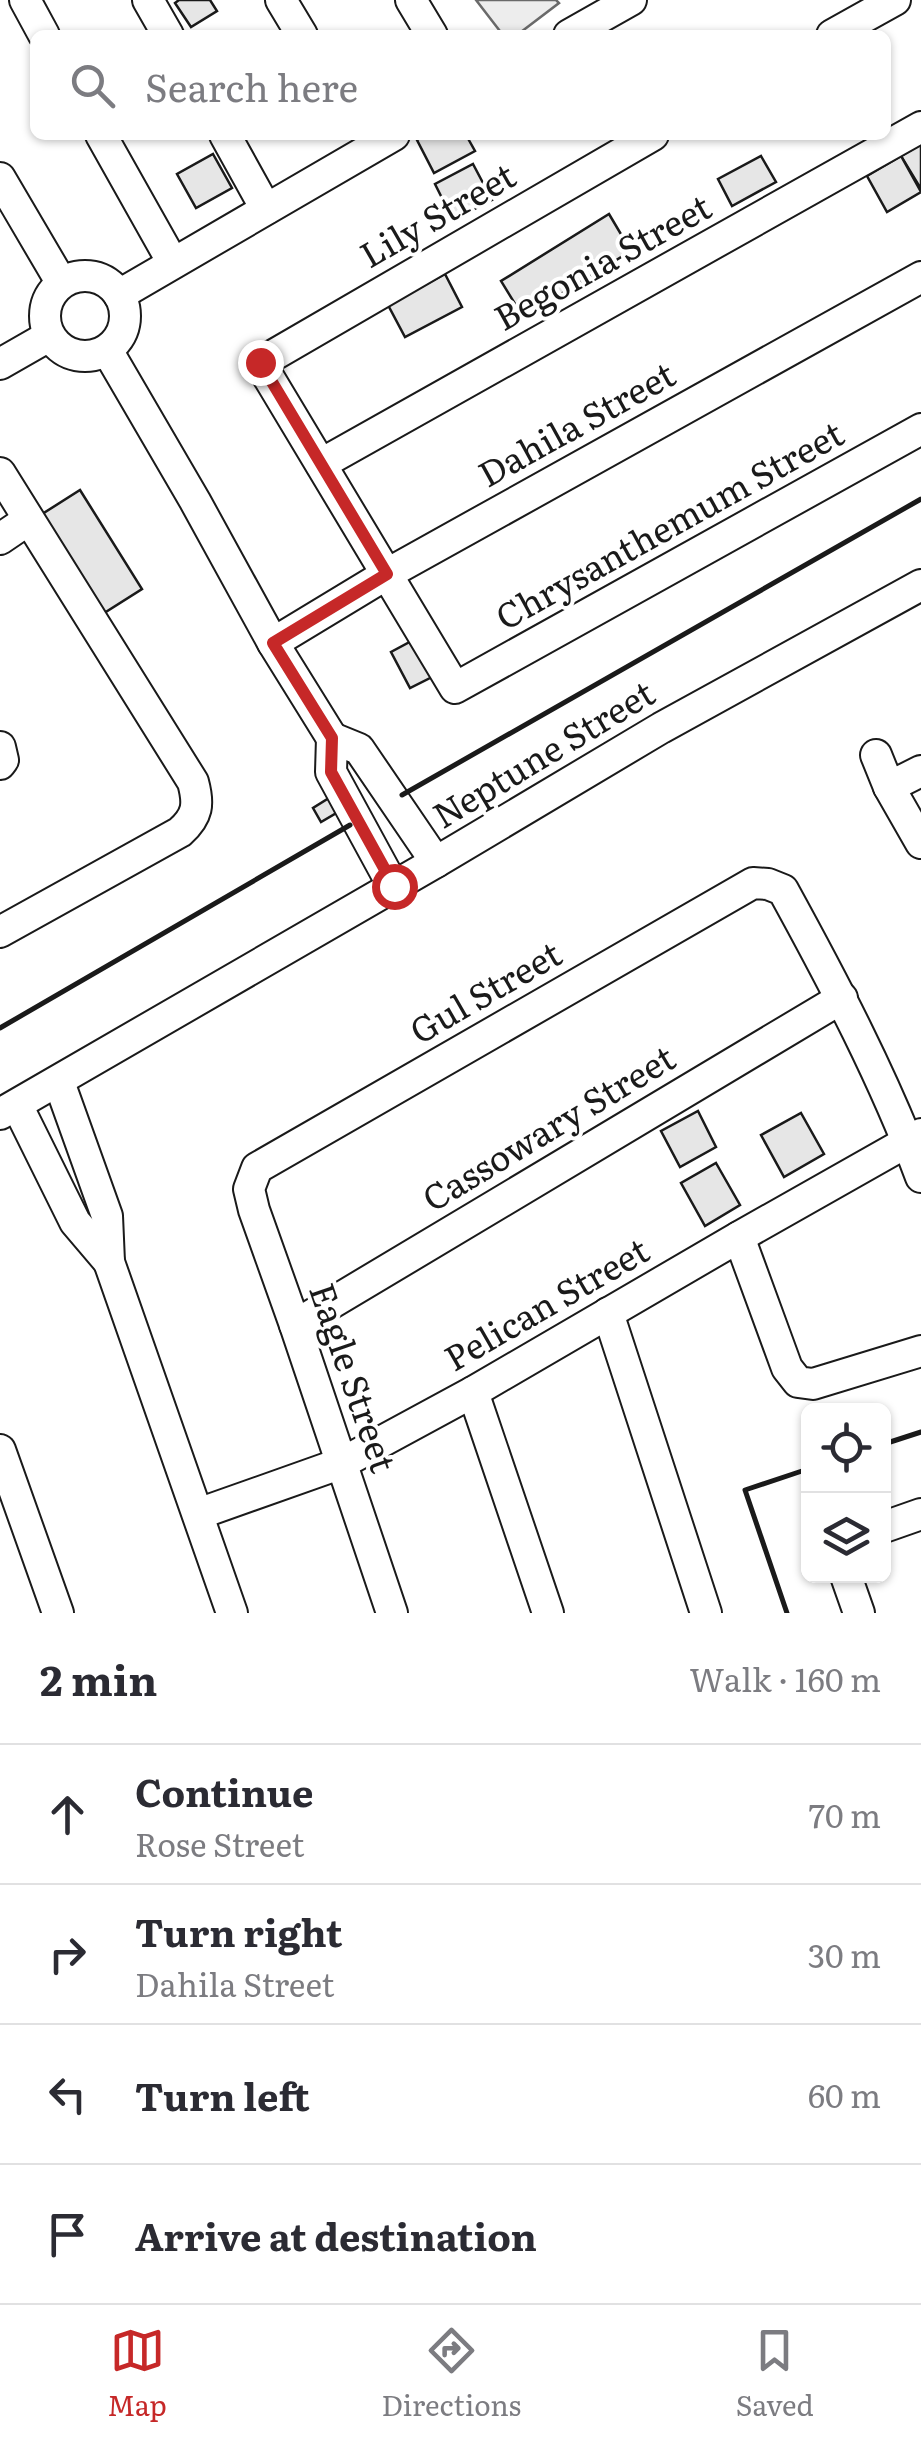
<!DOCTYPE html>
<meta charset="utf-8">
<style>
body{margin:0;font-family:Literata,serif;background:#f7f7f7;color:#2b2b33}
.controls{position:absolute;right:30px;bottom:30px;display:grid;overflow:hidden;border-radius:15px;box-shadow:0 2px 8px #0004}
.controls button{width:90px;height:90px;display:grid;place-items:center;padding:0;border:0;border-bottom:2px solid #e1e1e2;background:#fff;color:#2b2b33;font:50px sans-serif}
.stop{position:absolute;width:30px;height:30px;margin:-22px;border:8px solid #c62828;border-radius:50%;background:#fff}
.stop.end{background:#c62828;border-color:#fff;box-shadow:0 2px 10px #0008}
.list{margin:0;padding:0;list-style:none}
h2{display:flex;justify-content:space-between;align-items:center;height:130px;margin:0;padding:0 40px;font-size:42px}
h2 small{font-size:32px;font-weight:400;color:#7c7c81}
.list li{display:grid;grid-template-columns:65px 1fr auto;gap:30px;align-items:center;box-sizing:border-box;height:140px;padding:0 40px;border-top:2px solid #e1e1e2}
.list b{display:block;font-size:38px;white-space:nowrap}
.list p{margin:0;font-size:32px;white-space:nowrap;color:#7c7c81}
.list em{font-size:32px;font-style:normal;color:#7c7c81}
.icon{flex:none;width:55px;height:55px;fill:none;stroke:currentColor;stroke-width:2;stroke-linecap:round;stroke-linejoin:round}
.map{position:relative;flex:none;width:921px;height:1613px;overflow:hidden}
.search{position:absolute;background:#fff;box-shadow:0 2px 8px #0004;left:30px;right:30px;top:30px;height:110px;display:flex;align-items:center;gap:25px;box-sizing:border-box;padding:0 35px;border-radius:15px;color:#7c7c81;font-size:38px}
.sheet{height:690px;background:#fff}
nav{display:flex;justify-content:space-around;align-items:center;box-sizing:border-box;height:140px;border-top:2px solid #e1e1e2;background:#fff;font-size:28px;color:#7c7c81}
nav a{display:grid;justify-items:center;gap:5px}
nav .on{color:#c62828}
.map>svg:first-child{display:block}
</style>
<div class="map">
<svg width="921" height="1613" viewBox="0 0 921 1613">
<rect width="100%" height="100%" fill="#fff"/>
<path fill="#ededed" stroke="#6a6a6a" stroke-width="2.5" d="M476,0H556L559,3L517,35H503Z"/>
<g fill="#e6e6e6" stroke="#1a1a1a" stroke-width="2.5">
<path d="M179,0H210L217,11L191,27L175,3Z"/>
<path d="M427,135H466L475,151L434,173L417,140Z"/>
<path d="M921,144V189L901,156Z"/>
<path d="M213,154L232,188L196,208L177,174Z"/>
<path d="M761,156L776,182L732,206L718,179Z"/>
<path d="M901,156L921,192L887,212L867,176Z"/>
<path d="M473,164L492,200L453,220L435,184Z"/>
<path d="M609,214L631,251L523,317L501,281Z"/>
<path d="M445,274L462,307L405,337L388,305Z"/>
<path d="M80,490L142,589L101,615L39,516Z"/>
<path d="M419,637L438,674L410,688L391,652Z"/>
<path d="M329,798L338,812L321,822L313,808Z"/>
<path d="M698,1111L716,1147L680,1167L661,1131Z"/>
<path d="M801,1113L824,1154L784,1177L761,1135Z"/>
<path d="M716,1163L740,1205L705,1226L681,1183Z"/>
</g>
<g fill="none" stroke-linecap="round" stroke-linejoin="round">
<defs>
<g id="minor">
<path d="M25,0L44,35"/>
<path d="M148,0L168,35"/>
<path d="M281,0L302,35"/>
<path d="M411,0L432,35"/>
<path d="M569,35L631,0"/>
<path d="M832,35L895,0"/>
<path d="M101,135L173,263"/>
<path d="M225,135L266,209"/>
<path d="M653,135L260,363L455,688L921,429"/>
<path d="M0,178L61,282"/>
<circle cx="85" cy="316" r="40"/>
<path d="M119,295L394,135"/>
<path d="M107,350L195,501L273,643L332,738"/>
<path d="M0,364L49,336"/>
<path d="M321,464L921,127"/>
<path d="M0,473L193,782C199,804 198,816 180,832L0,932"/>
<path d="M0,539L28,520"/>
<path d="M273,643L387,574L921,277"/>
<path d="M0,747L3,760L0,764"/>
<path d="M876,755L889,787L921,843"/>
<path d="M889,787L921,771"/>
<path d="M393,886L331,772L332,738L359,749L436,862"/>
<path d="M59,1082L107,1216L109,1262L232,1613"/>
<path d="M17,1105L75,1222L109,1262"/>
<path d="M0,1114L436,862L661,728L921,585"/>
<path d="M739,1237L787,1368L798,1382L813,1384L921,1351"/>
<path d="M608,1313L706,1613"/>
<path d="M295,1325L842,998"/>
<path d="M473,1392L548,1613"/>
<path d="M0,1450L58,1613"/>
<path d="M198,1514L342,1463L473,1392L739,1237L921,1134"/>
<path d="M884,1527L921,1514"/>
<path d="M846,1576L859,1613"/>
<path d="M392,1613L295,1325L254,1210L249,1189L257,1168L753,883L768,884L783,890C834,983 884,1078 921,1177"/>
</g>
</defs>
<use href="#minor" stroke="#1a1a1a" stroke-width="34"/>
<use href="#minor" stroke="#fff" stroke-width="30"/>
<g stroke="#1a1a1a" stroke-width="5">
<path d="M402,795L921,499"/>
<path d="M0,1028L350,825"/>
<path d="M884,1444L921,1432"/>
<path d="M787,1613L745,1490L808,1469"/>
</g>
</g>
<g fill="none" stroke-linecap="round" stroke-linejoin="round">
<path stroke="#c62828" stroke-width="12" d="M260,362L387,574L273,643L332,738L331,772L394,886"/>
</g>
<g text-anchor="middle" stroke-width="8" stroke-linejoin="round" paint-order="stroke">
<g font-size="35" fill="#1a1a1a" stroke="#fff">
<text transform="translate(438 216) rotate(-30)" y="12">Lily Street</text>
<text transform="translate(603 263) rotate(-29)" y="12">Begonia Street</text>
<text transform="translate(577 425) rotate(-29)" y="12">Dahila Street</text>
<text transform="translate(670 526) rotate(-29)" y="12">Chrysanthemum Street</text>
<text transform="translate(544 755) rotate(-31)" y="12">Neptune Street</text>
<text transform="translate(486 993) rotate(-30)" y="12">Gul Street</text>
<text transform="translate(549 1129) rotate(-31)" y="12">Cassowary Street</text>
<text transform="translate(547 1305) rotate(-30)" y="12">Pelican Street</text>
<text transform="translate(352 1378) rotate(71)" y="12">Eagle Street</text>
</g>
</g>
</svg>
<div class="controls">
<button><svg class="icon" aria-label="locate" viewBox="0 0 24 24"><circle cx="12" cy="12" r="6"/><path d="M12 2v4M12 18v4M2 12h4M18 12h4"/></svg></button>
<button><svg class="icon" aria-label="layers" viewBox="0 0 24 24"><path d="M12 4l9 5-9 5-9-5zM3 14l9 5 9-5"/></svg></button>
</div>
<div class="stop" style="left:394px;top:886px"></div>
<div class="stop end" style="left:260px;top:362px"></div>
<div class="search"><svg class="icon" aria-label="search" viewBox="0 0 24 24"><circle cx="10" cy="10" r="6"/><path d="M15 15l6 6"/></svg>Search here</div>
</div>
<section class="sheet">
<h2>2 min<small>Walk · 160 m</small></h2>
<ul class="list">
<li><svg class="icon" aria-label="ahead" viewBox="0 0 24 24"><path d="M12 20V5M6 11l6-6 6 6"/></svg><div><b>Continue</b><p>Rose Street</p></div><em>70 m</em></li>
<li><svg class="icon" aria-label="right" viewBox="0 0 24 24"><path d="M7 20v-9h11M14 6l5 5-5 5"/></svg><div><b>Turn right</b><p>Dahila Street</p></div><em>30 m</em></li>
<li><svg class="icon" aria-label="left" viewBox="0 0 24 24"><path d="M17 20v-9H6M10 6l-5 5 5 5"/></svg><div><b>Turn left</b></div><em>60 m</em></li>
<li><svg class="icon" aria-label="arrive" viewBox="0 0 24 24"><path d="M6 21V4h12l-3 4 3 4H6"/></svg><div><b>Arrive at destination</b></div></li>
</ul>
</section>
<nav>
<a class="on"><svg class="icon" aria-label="map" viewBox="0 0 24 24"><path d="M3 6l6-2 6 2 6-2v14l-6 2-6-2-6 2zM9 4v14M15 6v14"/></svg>Map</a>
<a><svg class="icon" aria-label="directions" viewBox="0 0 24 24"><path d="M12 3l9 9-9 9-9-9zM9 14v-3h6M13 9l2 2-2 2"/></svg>Directions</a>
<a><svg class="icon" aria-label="saved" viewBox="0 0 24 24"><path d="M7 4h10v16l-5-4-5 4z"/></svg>Saved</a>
</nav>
